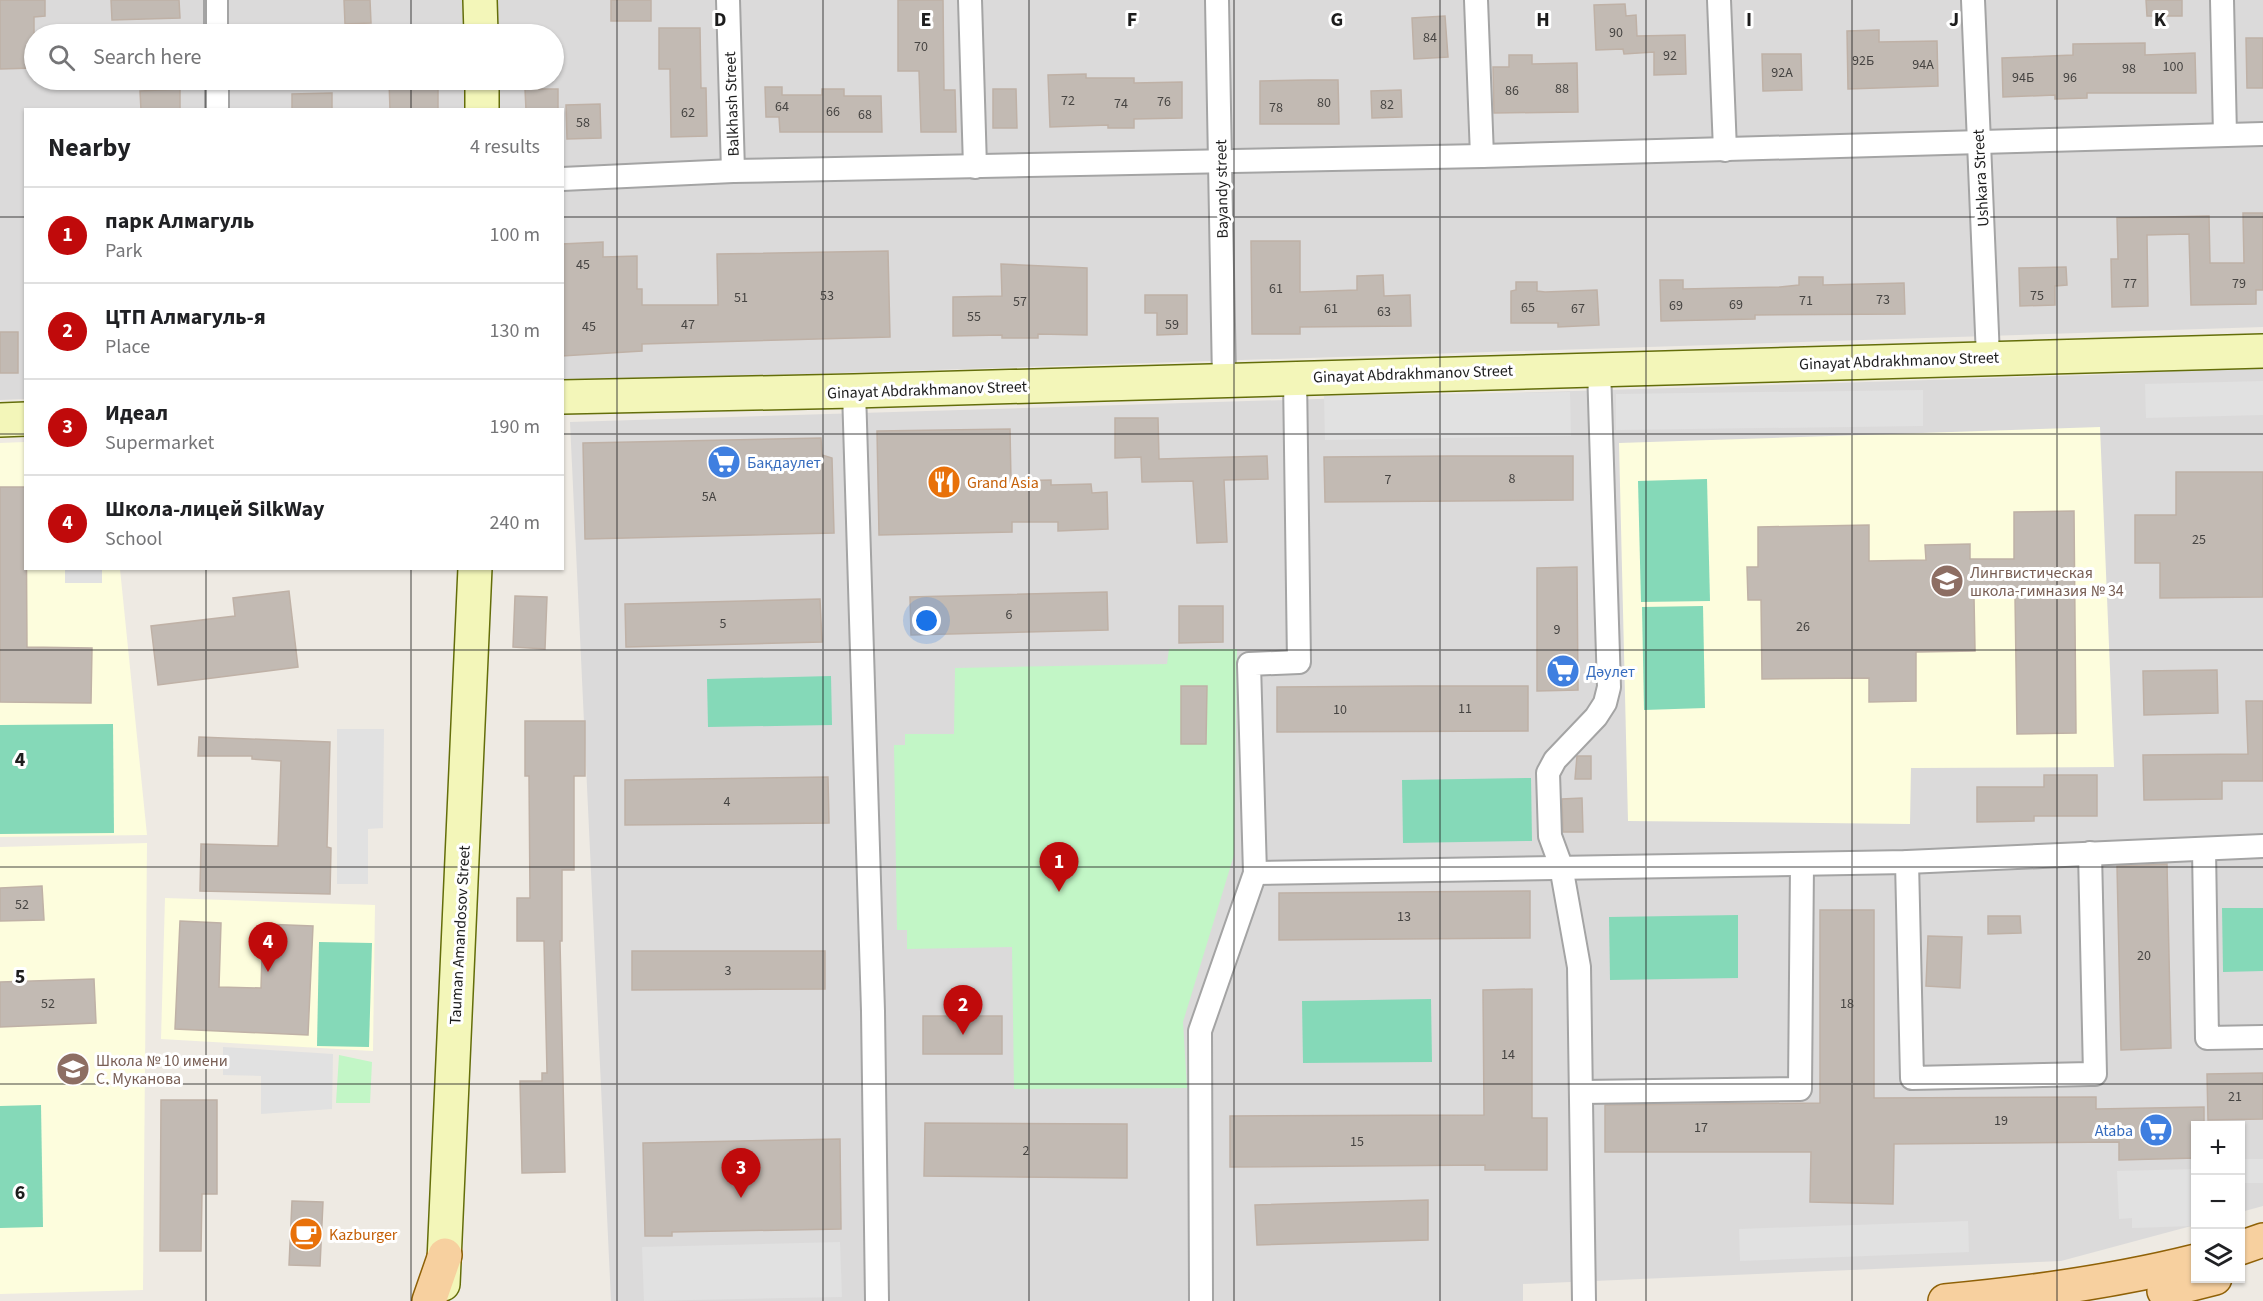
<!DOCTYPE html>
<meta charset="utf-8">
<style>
body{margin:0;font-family:"Source Sans 3",sans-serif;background:#f2f2f2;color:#202124}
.controls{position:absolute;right:18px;bottom:18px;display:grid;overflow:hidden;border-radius:0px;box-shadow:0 2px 4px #0004}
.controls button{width:54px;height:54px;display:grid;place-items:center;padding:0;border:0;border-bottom:2px solid #e0e0e0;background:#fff;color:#202124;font:30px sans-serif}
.you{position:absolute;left:927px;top:621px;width:21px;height:21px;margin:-15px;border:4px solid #fff;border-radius:50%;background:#1a73e8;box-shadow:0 0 0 9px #1a73e833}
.badge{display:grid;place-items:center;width:39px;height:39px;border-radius:50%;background:#c00a0b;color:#fff;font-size:20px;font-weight:700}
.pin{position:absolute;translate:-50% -50px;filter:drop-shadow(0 2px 3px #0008)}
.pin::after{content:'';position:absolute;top:32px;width:21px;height:18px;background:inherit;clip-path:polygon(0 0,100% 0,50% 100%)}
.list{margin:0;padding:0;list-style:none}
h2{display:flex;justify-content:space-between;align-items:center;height:78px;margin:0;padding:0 24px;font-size:26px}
h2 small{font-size:20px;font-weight:400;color:#757577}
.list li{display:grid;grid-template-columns:39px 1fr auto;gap:18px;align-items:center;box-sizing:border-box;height:96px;padding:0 24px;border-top:2px solid #e0e0e0}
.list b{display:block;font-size:22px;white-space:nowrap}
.list p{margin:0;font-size:20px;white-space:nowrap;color:#757577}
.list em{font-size:20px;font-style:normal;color:#757577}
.icon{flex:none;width:33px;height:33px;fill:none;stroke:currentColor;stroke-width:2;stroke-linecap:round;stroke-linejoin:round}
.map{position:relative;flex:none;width:2263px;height:1301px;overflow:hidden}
.search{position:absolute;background:#fff;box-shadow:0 2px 4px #0004;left:24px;top:24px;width:540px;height:66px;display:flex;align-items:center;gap:15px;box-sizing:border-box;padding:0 21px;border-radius:33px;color:#757577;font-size:22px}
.panel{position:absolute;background:#fff;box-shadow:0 2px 4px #0004;left:24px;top:108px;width:540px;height:462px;border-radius:0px}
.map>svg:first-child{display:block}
</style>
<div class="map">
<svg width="2263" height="1301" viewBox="0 0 2263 1301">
<rect width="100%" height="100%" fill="#eeeae3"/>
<g fill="#dbdada" fill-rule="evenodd">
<path d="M0,0H2263V327L563,382L562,110H26L25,399L0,400ZM34,34H554V80H34Z"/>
<path d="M2263,365V1206L2241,1212L2240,1126H2196L2195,1225L2061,1261L1523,1284V1301H611L570,422L2125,374Z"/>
</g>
<g fill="#fdfddd">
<path d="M2100,427L2114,767L1911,768L1910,824L1628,821L1619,443Z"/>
<path d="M25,442L26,568L120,569L147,835L0,837V443Z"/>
<path d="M147,843L143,1290L0,1294V847Z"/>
<path d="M165,898L375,905L373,1051L161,1039Z"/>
</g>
<g fill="#c2f6c6">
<path d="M1169,649H1237L1234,855L1183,1022L1187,1088L1014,1089L1012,947L907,949V930H897L894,745H905V734H954L955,668L1167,664Z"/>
<path d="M339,1055L372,1062L370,1103H336Z"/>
</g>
<g fill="#85d9b8">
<path d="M1707,479L1710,601L1641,602L1638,481Z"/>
<path d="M1703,606L1705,708L1644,710L1642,607Z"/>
<path d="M831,676L832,725L708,727L707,679Z"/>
<path d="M113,724L114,833L0,834V725Z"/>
<path d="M1531,778L1532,841L1403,843L1402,780Z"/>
<path d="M2222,908H2263V971L2223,972Z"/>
<path d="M1738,915V978L1610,980L1609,917Z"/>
<path d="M319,942L372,943L369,1047L317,1046Z"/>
<path d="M1431,999L1432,1062L1303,1063L1302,1001Z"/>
<path d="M41,1105L43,1227L0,1228V1106Z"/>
</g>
<g fill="#e1e1e1">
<path d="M2263,381V415L2146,418L2145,384Z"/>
<path d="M1923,390V426L1616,430V394Z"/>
<path d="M1570,392L1571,436L1325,440L1324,396Z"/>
<rect x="65" y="569" width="37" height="14"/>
<path d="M337,729H384L383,828L368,829V884H337Z"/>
<path d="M223,1047L333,1054L332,1109L261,1114V1076L223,1075Z"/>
<rect x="2245" y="1159" width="18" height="24"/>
<path d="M2195,1169V1226L2132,1228V1218L2119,1219L2117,1171Z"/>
<path d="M1968,1221L1969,1252L1740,1261L1739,1229Z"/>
<path d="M840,1242L842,1297L644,1301L642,1247Z"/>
</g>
<g fill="#c2bab3" stroke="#bfb1a6" stroke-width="1.5">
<path d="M0,0H45V16L34,17V68L0,69Z"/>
<path d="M111,0H179L180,18L112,20Z"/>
<path d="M344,0H370L371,23L345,24Z"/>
<rect x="611" y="0" width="40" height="21"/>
<path d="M898,0H943L944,90H955L956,132H921L919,71H898Z"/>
<path d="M2146,0H2182V16H2147Z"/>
<path d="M1625,4L1626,16L1636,15L1637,36L1685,35L1686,74L1654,75V52L1624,54L1623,49L1596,50L1594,5Z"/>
<path d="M1445,16L1448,57L1414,59L1412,18Z"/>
<path d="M659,28H700L701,88H706L707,136L671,137L670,69H659Z"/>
<path d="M1879,30V42L1937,41L1938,86L1848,89L1847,31Z"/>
<path d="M2246,38H2263V88H2247Z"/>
<path d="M2145,43V55L2195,53L2196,93H2087V98L2055,99V95L2003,97L2002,58L2073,55V44Z"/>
<path d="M1762,54H1801L1802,90L1763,91Z"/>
<path d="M1509,55H1532V64L1577,63L1578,112L1494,113L1493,67H1509Z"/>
<path d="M1086,74V78H1134V83L1182,82V118L1134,119V128H1108V125L1050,127L1048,75Z"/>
<path d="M389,80H438V110H390Z"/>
<path d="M1310,80H1338L1339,124H1260V81Z"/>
<path d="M765,87H782V95H822V89H844V96H881L882,132H780L779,117H766Z"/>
<path d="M180,89V110H141L140,91Z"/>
<path d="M525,89H558V110H526Z"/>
<path d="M993,89H1016L1017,128H993Z"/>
<path d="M1401,90L1402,117L1372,118L1371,91Z"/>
<path d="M332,93V110H292V94Z"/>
<path d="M600,104L601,138L567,139L566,105Z"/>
<path d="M2243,213H2263V290H2256V304L2191,305L2189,234L2147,235L2148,306L2112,307L2111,259H2118L2117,218L2209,216L2210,263H2244Z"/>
<path d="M1251,241H1300V292L1357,290V276L1383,275L1384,296L1410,295L1411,326L1300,327V334H1252Z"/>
<path d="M603,242V257L637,256V289H642V305H718L717,254L888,251L890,337L642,344V351L562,356V244Z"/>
<path d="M1001,264L1087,268V335L1038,334V338H1002V335L953,336V297L1002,296Z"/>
<path d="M2066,267L2067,285L2055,286V305L2020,306L2019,268Z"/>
<path d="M1799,277H1823V285L1904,283L1905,314L1755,315V319L1661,321L1660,280H1683V289L1780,287L1799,285Z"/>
<path d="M1516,282H1537V291L1545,292L1597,290L1599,325L1558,327V323H1511V291L1516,290Z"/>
<path d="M1145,295H1187V334L1157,335V313H1145Z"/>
<rect x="0" y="332" width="18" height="41"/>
<path d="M1115,418H1158L1159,459L1267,456L1268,479L1224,480L1227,542L1197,543L1193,481L1142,482L1141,457L1115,458Z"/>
<path d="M1010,429L1011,481L1051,480V485L1091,484L1092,493L1107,492L1108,529L1058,531V522H1012V532L879,535L877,431Z"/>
<path d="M821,438L822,455L832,458L834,533L585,539L583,443Z"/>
<path d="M1451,456H1573V500L1325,502L1324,457Z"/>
<path d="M2176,472H2263V597L2160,598V563H2135V515H2176Z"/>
<path d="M0,487H26L27,647L92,648L91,703L0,702Z"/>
<path d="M2074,511L2076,733L2017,734L2015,596L1974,597L1975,651L1916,652V701L1869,702V678L1762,679L1761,600H1748L1747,567H1758V527L1869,525V561L1926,560L1925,545L1970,544V559H2014V512Z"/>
<path d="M1577,567L1578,690L1537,691V568Z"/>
<path d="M289,591L298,667L158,685L151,626L235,616L233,598Z"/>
<path d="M1107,592L1108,630L911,635L910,597Z"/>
<path d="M515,596L547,597L545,649L513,647Z"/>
<path d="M820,599L822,642L626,647L625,604Z"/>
<path d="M1179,606H1223V642L1179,643Z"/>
<path d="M2217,670L2218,713L2144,715L2143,671Z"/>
<path d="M1181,686H1207L1206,744H1181Z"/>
<path d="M1418,686H1528V731L1277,732V687Z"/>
<path d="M2246,701H2263V781H2222V799L2144,800L2143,755L2248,754Z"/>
<path d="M525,721H585V776H574V870H562V941H560L565,1172L522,1173L520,1081H542V1073H547L544,941H517V898H530L529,776H525Z"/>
<path d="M199,737L330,742L327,847L331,848L330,894L200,891L201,844L278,846L281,761L252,759V756H198Z"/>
<path d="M1577,756H1591V779H1575Z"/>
<path d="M2044,775H2097V816H2034V821L1977,822V787H2044Z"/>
<path d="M828,777L829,823L625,825V780Z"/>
<path d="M1582,798L1583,832H1563L1562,799Z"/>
<path d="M2167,864L2171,1048L2121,1050L2117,866Z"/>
<path d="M42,886L44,920L0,921V888Z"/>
<path d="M1530,891V938L1279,940V893Z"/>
<path d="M1820,910H1874V1098L2096,1097V1109L2204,1107V1125H2196V1158L2119,1160V1142L1894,1144L1893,1204L1810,1202L1811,1152H1605V1105L1820,1103Z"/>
<path d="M1988,916H2020L2021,933L1988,934Z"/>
<path d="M180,921L221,923L219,987L261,988L263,924L313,926L308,1035L175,1029Z"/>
<path d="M1928,936L1962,937L1960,988L1926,986Z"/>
<path d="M632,951H825V989L632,990Z"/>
<path d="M94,979L96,1023L0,1027V982Z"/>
<path d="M1532,989V1118H1547V1170H1485V1165L1230,1167V1116L1484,1115L1483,990Z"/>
<rect x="923" y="1016" width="79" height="38"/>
<path d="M2263,1073V1119L2208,1120L2207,1074Z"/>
<path d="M161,1100H217V1194H202L201,1251H160Z"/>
<path d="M925,1123L1127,1124V1178L924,1176Z"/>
<path d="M840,1139L841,1229L672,1232V1236H645L643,1143Z"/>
<path d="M1428,1200V1240L1257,1245L1255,1205Z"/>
<path d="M292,1201L323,1202L320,1266L289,1265Z"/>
</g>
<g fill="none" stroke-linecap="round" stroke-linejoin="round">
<defs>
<g id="street">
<path d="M216,0V34"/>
<path d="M728,0L733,171"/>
<path d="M970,0L975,167"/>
<path d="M1217,0L1224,379"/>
<path d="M1476,0L1482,156"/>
<path d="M1719,0L1725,150"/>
<path d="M1973,0L1988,357"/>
<path d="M2222,0L2225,135"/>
<path d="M217,80V110"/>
<path d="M562,179L733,171L1482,156L2263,134"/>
<path d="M854,391L873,1011L877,1301"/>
<path d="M2204,849L2207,1038L2263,1037"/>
<path d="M1907,862L1912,1078L2090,1074H2095L2090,853"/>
<path d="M1255,873L1907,862L2263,846"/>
<path d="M1582,1092L1800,1089L1802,864"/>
<path d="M1201,1301L1200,1031L1255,873L1249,664L1299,662L1295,377"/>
<path d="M1584,1301L1579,967L1561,866L1550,836L1548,773L1555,760L1596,717L1605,703L1609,687L1599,368"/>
</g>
<g id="secondary">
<path d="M480,0L481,34"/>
<path d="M482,80V110"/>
<path d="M562,397L854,391L2263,351"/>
<path d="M0,420L26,419"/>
<path d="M443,1284L475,568"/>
</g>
<g id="primary">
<path d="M2240,1248L2263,1240"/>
<path d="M2164,1291L2215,1278"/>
<path d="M429,1301L445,1255"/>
<path d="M1945,1301C2031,1293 2112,1282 2196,1261"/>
</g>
</defs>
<use href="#street" stroke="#a4a4a4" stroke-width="26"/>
<use href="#secondary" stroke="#646e0a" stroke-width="36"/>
<use href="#primary" stroke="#8f6107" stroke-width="36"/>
<use href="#street" stroke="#fff" stroke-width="22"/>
<use href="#secondary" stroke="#f3f6b9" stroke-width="33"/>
<use href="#primary" stroke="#f7d09f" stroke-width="33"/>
</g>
<path fill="none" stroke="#1d1d1d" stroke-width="1.5" stroke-opacity="0.55" d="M206,0V34M411,0V34M617,0V1301M823,0V1301M1029,0V1301M1234,0V1301M1440,0V1301M1646,0V1301M1852,0V1301M2057,0V1301M206,80V110M411,80V110M0,217H26M562,217H2263M0,434H26M562,434H2263M206,568V1301M411,568V1301M0,650H2263M0,867H2263M0,1084H2263"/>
<defs>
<symbol id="supermarket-disc" viewBox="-11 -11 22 22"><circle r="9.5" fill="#3f7fe0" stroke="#fff"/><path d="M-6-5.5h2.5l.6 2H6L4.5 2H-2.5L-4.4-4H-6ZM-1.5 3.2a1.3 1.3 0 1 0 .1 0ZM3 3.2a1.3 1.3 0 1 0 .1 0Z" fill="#fff"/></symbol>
<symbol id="restaurant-disc" viewBox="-11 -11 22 22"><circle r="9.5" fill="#e8710a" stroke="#fff"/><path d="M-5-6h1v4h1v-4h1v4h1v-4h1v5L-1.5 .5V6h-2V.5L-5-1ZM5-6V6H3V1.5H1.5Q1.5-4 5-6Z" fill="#fff"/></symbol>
<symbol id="school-disc" viewBox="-11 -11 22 22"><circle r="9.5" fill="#8d6e63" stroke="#fff"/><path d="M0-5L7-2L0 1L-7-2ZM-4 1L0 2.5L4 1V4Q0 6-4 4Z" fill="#fff"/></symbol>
<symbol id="cafe-disc" viewBox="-11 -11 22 22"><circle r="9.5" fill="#e8710a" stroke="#fff"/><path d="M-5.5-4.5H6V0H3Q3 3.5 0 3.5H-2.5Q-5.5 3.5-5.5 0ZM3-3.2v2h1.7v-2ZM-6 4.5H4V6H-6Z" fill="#fff"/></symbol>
</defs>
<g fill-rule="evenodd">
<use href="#supermarket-disc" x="705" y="443" width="38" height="38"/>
<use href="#restaurant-disc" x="925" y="463" width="38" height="38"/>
<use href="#school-disc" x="1928" y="562" width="38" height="38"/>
<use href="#supermarket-disc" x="1544" y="652" width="38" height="38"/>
<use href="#school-disc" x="54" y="1050" width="38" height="38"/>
<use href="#supermarket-disc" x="2137" y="1111" width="38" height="38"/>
<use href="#cafe-disc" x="287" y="1215" width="38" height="38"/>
</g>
<g text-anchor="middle" stroke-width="6" stroke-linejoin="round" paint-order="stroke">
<g font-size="14" fill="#464442">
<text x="1616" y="37">90</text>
<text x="1430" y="42">84</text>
<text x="921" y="51">70</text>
<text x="1670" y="60">92</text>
<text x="1863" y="65">92Б</text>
<text x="1923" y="69">94А</text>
<text x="2173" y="71">100</text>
<text x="2129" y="73">98</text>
<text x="1782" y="77">92А</text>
<text x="2023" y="82">94Б</text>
<text x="2070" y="82">96</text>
<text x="1562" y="93">88</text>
<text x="1512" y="95">86</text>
<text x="1068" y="105">72</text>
<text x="1164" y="106">76</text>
<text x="1324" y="107">80</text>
<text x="1121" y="108">74</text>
<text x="1387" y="109">82</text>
<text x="782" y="111">64</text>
<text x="1276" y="112">78</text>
<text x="833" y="116">66</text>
<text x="688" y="117">62</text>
<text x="865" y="119">68</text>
<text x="583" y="127">58</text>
<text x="583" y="269">45</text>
<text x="2130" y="288">77</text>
<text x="2239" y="288">79</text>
<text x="1276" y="293">61</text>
<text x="827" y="300">53</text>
<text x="2037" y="300">75</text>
<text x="741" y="302">51</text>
<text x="1883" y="304">73</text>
<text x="1806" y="305">71</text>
<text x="1020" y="306">57</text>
<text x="1736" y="309">69</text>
<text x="1676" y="310">69</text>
<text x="1528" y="312">65</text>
<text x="1331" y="313">61</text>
<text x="1578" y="313">67</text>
<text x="1384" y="316">63</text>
<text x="974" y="321">55</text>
<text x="688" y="329">47</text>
<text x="1172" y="329">59</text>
<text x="589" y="331">45</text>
<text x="1512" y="483">8</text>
<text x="1388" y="484">7</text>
<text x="709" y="501">5А</text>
<text x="2199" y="544">25</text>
<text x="1009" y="619">6</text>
<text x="723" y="628">5</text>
<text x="1803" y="631">26</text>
<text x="1557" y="634">9</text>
<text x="1465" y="713">11</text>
<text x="1340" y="714">10</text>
<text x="727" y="806">4</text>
<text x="22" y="909">52</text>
<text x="1404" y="921">13</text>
<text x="2144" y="960">20</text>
<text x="728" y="975">3</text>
<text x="48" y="1008">52</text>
<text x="1847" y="1008">18</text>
<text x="1508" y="1059">14</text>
<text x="2235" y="1101">21</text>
<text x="2001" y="1125">19</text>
<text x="1701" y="1132">17</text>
<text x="1357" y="1146">15</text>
<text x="1026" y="1155">2</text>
</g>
<g font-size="16" fill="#1d1d1d" stroke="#fff">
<text transform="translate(731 104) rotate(-92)" y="6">Balkhash Street</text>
<text transform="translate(1980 178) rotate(-93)" y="6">Ushkara Street</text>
<text transform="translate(1221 189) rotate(-91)" y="6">Bayandy street</text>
<text transform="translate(1899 360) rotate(-2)" y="6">Ginayat Abdrakhmanov Street</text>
<text transform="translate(1413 373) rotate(-2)" y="6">Ginayat Abdrakhmanov Street</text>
<text transform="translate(927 389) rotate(-2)" y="6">Ginayat Abdrakhmanov Street</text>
<text transform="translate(459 935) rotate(-87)" y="6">Tauman Amandosov Street</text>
</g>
<g font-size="16" fill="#366cbe" stroke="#fff" text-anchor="start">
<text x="747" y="468">Бақдаулет</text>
<text x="1586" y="677">Дәулет</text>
<text x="2133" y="1136" text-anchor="end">Ataba</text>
</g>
<g font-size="16" fill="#c56008" stroke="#fff" text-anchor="start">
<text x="967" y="488">Grand Asia</text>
<text x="329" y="1240">Kazburger</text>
</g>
<g font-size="16" fill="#785e54" stroke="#fff" text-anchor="start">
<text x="1970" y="578">Лингвистическая<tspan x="1970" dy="18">школа-гимназия № 34</tspan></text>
<text x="96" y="1066">Школа № 10 имени<tspan x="96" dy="18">С. Муканова</tspan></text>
</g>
</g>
<g font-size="20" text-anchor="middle" font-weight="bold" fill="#1d1d1d" stroke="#fff" stroke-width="6" stroke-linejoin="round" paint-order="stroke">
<text x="720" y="26">D</text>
<text x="926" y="26">E</text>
<text x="1132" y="26">F</text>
<text x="1337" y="26">G</text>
<text x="1543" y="26">H</text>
<text x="1749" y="26">I</text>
<text x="1954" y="26">J</text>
<text x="2160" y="26">K</text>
<text x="20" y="766">4</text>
<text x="20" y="983">5</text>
<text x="20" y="1199">6</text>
</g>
</svg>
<div class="controls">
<button>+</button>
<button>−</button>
<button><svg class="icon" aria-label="layers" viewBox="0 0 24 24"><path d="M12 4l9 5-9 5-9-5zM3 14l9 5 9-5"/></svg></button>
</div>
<div class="you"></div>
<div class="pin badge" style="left:1059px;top:892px">1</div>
<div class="pin badge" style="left:963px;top:1035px">2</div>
<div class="pin badge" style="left:741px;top:1198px">3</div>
<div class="pin badge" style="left:268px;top:972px">4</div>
<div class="search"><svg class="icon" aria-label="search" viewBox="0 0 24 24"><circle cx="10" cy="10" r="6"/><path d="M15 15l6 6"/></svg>Search here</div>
<section class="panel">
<h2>Nearby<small>4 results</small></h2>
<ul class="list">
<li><span class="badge">1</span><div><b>парк Алмагуль</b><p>Park</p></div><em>100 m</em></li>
<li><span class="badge">2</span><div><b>ЦТП Алмагуль-я</b><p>Place</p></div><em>130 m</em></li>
<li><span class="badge">3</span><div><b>Идеал</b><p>Supermarket</p></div><em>190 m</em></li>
<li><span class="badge">4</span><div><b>Школа-лицей SilkWay</b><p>School</p></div><em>240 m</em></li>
</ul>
</section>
</div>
